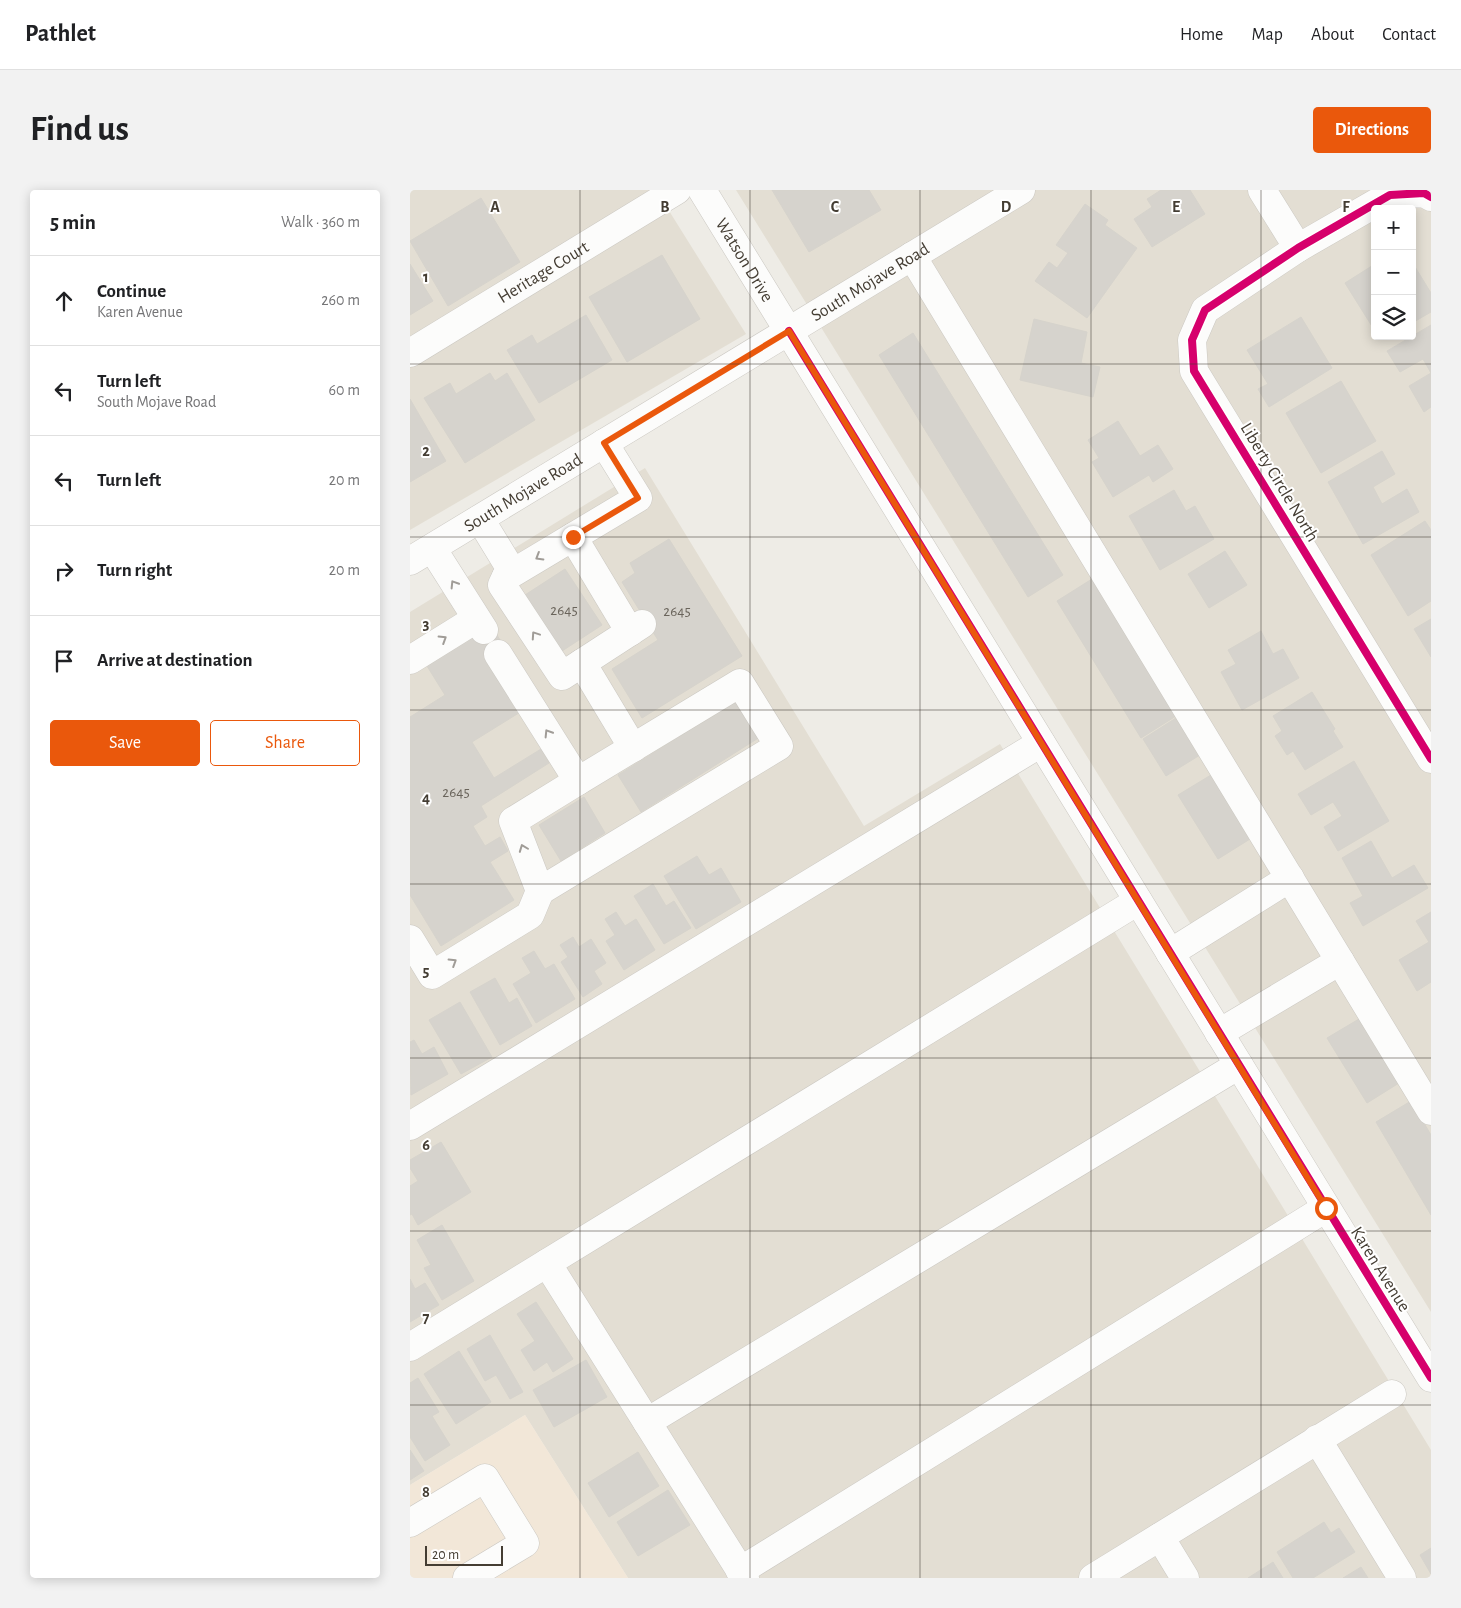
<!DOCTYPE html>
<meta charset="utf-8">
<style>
body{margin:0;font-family:"Alegreya Sans",sans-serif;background:#f2f2f2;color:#202124}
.controls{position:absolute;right:15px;top:15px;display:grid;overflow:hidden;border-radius:5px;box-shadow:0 2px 12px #0003}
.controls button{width:45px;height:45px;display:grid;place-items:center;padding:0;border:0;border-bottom:1px solid #e0e0e0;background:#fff;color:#202124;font:25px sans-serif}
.scale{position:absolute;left:15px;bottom:12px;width:78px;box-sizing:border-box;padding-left:5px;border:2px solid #443d33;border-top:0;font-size:14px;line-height:18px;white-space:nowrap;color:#443d33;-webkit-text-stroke:4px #fff;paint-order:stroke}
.stop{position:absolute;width:15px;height:15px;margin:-11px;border:4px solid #ea580c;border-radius:50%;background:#fff}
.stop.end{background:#ea580c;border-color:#fff;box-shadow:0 1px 5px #0008}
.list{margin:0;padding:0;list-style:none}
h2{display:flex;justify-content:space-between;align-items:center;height:65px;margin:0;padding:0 20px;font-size:21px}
h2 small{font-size:16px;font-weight:400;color:#757577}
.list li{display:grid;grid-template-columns:32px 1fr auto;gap:15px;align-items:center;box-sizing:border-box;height:90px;padding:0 20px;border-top:1px solid #e0e0e0}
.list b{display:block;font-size:19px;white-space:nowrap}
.list p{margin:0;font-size:16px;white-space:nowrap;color:#757577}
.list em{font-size:16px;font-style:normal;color:#757577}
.actions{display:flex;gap:10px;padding:15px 20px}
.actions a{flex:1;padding:11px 0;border:1px solid #ea580c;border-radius:5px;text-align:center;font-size:18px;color:#ea580c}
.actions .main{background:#ea580c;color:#fff}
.icon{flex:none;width:28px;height:28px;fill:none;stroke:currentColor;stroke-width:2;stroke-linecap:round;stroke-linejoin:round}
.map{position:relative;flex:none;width:1021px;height:1388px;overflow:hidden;border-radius:5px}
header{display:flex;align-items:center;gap:30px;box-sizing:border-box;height:70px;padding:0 25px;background:#fff;border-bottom:1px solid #e0e0e0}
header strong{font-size:24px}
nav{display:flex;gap:28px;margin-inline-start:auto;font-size:18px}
.intro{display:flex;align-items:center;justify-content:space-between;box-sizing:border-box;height:120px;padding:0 30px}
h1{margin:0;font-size:35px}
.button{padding:12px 22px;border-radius:5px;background:#ea580c;color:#fff;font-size:18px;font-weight:700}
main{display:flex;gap:30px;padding:0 30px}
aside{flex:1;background:#fff;border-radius:5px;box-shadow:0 2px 12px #0003}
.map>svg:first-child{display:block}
</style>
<header>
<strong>Pathlet</strong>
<nav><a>Home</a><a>Map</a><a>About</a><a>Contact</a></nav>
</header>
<div class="intro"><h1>Find us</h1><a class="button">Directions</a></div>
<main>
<aside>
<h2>5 min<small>Walk · 360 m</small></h2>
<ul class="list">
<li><svg class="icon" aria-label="ahead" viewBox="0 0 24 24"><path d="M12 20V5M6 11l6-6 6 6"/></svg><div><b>Continue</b><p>Karen Avenue</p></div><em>260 m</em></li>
<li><svg class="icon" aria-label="left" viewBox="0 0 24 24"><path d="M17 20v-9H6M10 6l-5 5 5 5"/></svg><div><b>Turn left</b><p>South Mojave Road</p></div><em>60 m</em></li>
<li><svg class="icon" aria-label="left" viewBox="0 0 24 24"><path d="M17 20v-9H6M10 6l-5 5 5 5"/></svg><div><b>Turn left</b></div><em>20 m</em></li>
<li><svg class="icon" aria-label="right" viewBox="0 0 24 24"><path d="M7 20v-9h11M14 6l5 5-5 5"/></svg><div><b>Turn right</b></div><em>20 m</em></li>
<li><svg class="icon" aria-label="arrive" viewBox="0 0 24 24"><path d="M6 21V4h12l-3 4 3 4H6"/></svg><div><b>Arrive at destination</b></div></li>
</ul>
<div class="actions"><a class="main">Save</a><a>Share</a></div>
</aside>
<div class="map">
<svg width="1021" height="1388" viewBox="0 0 1021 1388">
<rect width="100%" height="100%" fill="#eeece6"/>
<g fill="#e3ded3" fill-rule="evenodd">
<path d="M0,0H246L336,144L0,340Z"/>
<path d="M326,0H1021V1122ZM965,19H1002V146H965Z"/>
<path d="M235,278L454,636L590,554L1021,1260V1388H218L115,1225L0,1295V422Z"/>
</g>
<path fill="#f2e7d8" d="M115,1225L218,1388H0V1295Z"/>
<g fill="#d6d3cd" stroke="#d6d3cc">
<path d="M362,0H459L471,20L399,62Z"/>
<path d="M751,0H780L795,24L742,57L724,29L742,17L737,9Z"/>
<path d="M71,8L110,72L38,116L0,51Z"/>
<path d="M675,14L698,30L695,35L727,58L677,128L625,91L639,72L647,78L658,63L646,55Z"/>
<path d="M252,65L290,129L217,172L179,107Z"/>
<path d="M1002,72L1021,103V122L1002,133Z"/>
<path d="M0,74L23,111L0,125Z"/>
<path d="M965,74V141L935,93Z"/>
<path d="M176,125L202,170L129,213L97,160L122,145L127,154Z"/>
<path d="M891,127L922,178L859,217L848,199L858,194L837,160Z"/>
<path d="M624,129L677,142L671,173L690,177L683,207L610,190Z"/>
<path d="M1021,135V217L1014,222L999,196L1021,183L1013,169L990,182L977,161Z"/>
<path d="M503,143L653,385L618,407L469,165Z"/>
<path d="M80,183L85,191L97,183L125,230L55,273L14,208L40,193L46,204Z"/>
<path d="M931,191L966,251L911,283L876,223Z"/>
<path d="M0,209L36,271L0,292Z"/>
<path d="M708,231L730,266L748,255L763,279L743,292L739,285L703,307L682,272L689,268L678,250Z"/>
<path d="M972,261L985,284L963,297L972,314L997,299L1009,322L953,354L918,292Z"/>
<path d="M764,300L776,321L785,316L804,349L750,380L719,326Z"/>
<path d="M1015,331L1021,340V411L998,426L961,365Z"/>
<path d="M259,349L332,466L232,528L202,479L248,450L212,392L225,383L220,373Z"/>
<path d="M815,361L837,395L799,418L778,384Z"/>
<path d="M155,379L192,435L152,461L115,405Z"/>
<path d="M682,389L766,526L731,548L647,411Z"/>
<path d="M1021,429V467L1004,439Z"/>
<path d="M81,436L96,459L112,521L62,552L84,588L131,559L139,573L71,616L77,627L63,636L75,656L90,647L98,661L80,672L104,710L31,756L0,705V527L35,505L17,476Z"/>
<path d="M851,441L863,464L873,459L889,488L832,520L811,482L826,474L818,460Z"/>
<path d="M902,502L925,539L923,541L933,557L895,580L883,561L877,565L865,546L872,541L863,526Z"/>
<path d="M327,511L350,547L231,622L208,585Z"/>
<path d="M766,528L790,565L756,586L733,549Z"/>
<path d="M944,571L979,631L928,661L914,637L932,626L923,612L901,625L888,604Z"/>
<path d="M801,585L840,649L808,669L768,605Z"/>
<path d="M174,607L195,643L151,671L129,635Z"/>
<path d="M961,651L982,688L1004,675L1018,698L953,736L940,713L953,706L932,668Z"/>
<path d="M287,666L299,685L311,678L331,712L286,739L254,686Z"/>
<path d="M243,694L256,716L264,711L281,738L254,754L224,706Z"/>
<path d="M206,722L215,736L226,729L245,760L214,780L196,751L205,745L195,729Z"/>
<path d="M1021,722V792L1007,801L989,770L1019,752L1006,731Z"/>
<path d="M163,747L169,757L181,749L196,773L184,781L192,794L173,807L151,772L158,767L150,755Z"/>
<path d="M124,761L135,779L144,774L165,809L126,833L103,794L121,783L112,768Z"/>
<path d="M85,788L99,813L107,808L122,836L90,855L60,802Z"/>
<path d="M50,812L82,867L51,884L19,830Z"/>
<path d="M949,829L989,893L957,913L917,848Z"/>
<path d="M4,850L12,864L24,857L38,884L1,905L0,852Z"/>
<path d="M1001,911L1021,945V1025L966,932Z"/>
<path d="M31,952L61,1002L8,1035L2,1024L0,1025V996L8,991L0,978V970Z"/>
<path d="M32,1035L64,1091L32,1110L14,1078L21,1075L7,1050Z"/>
<path d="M0,1089L5,1099L15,1093L29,1115L0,1132Z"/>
<path d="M126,1112L163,1169L143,1182L137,1172L124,1181L111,1160L125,1151L107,1124Z"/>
<path d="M80,1145L113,1202L100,1209L86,1185L75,1191L57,1159Z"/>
<path d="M49,1161L81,1212L46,1234L14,1184Z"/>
<path d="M176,1170L197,1207L144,1237L123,1200Z"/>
<path d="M8,1188L29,1222L22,1226L40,1255L15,1271L0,1247V1193Z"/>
<path d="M0,1260L14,1281L0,1290Z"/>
<path d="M228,1262L249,1296L199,1327L178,1293Z"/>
<path d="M258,1300L280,1335L228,1366L207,1332Z"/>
<path d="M914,1332L921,1343L929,1338L945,1362L903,1388H883L867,1362Z"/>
<path d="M1021,1358V1384L1010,1365Z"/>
<path d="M863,1372L873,1388H838Z"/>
<path d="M951,1377L958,1388H933Z"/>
</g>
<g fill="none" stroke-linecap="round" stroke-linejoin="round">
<defs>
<g id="minor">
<path id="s1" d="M292,0L1021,1188"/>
<path d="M852,0L888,58"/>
<path d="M1021,7L1014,3L980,5L888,58L795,120L782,150L784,181L1021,569"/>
<path d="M502,66L1021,921"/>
<path id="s2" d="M0,163L267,0"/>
<path d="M70,329L100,378L92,395L152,486L232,434"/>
<path d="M163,347L220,442"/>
<path d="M22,358L74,440"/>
<path id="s3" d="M0,371L611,0"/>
<path d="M96,387L228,308L194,253"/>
<path d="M0,470L66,429"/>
<path d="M172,473L223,558"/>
<path d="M130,701L369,556L330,493L168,591"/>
<path d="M0,749L22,785L120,725L130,701L103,631L168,591L88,464"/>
<path d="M760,763L880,688"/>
<path d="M809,843L930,771"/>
<path d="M0,936L631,553"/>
<path d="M137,1073L335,1388"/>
<path d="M0,1157L728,711"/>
<path d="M237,1232L829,875"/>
<path d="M907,1249L992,1388"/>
<path d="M0,1333L75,1288L115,1353L57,1388"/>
<path d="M750,1347L775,1388"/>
<path d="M330,1381L916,1018"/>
<path d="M683,1388L982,1204"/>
</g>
</defs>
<use href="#minor" stroke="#cbc8c2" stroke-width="29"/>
<use href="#minor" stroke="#fcfcfb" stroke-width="28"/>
<defs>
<g id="cycleway">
<path d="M1021,7L1014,3L980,5L888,58L795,120L782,150L784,181L1021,569"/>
<path d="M379,141L1021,1188"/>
</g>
</defs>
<use href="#cycleway" stroke="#fff" stroke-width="11"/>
<use href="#cycleway" stroke="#d6006c" stroke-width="8"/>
</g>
<defs><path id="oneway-chevron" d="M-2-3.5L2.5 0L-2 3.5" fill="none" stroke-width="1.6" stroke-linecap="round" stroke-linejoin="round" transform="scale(1.25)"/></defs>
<g stroke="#a09c97">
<use href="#oneway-chevron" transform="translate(129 367) rotate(149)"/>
<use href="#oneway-chevron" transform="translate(44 394) rotate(-122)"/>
<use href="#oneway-chevron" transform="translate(125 445) rotate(-124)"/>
<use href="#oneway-chevron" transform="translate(33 449) rotate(-32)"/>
<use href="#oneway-chevron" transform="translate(138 543) rotate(-122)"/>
<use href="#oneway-chevron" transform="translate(113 658) rotate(-111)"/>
<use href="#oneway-chevron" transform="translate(43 772) rotate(-32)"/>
</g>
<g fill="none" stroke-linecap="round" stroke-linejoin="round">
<path stroke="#ea580c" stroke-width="6" d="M163,347L228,308L194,253L379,141L916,1018"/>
</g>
<path fill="none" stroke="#443d33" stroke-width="1" stroke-opacity="0.55" d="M170,0V1388M340,0V1388M510,0V1388M681,0V1388M851,0V1388M0,174H1021M0,347H1021M0,520H1021M0,694H1021M0,868H1021M0,1041H1021M0,1215H1021"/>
<g text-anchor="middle" stroke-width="4" stroke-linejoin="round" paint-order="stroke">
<g font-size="15" fill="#6a645b">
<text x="154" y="425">2645</text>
<text x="267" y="426">2645</text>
<text x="46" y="607">2645</text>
</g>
<g font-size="18" fill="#443d33" stroke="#fff">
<text dy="6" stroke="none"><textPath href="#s1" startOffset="82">Watson Drive</textPath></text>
<text dy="6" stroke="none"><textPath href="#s2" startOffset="156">Heritage Court</textPath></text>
<text dy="6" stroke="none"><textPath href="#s3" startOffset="538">South Mojave Road</textPath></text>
<text transform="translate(870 292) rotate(59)" y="6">Liberty Circle North</text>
<text dy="6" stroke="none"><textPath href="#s3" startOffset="132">South Mojave Road</textPath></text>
<text transform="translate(971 1079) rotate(58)" y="6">Karen Avenue</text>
</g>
</g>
<g font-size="16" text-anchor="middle" font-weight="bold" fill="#443d33" stroke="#fff" stroke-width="4" stroke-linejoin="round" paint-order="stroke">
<text x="85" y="22">A</text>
<text x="255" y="22">B</text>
<text x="425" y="22">C</text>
<text x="596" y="22">D</text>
<text x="766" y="22">E</text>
<text x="936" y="22">F</text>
<text x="16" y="92">1</text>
<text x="16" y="266">2</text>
<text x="16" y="439">3</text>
<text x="16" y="613">4</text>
<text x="16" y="786">5</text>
<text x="16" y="960">6</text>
<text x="16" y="1133">7</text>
<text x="16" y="1307">8</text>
</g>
</svg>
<div class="controls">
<button>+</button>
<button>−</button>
<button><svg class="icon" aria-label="layers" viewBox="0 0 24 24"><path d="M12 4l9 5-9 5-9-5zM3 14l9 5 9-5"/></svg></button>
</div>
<div class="scale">20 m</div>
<div class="stop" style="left:916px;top:1018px"></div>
<div class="stop end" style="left:163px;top:347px"></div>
</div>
</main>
